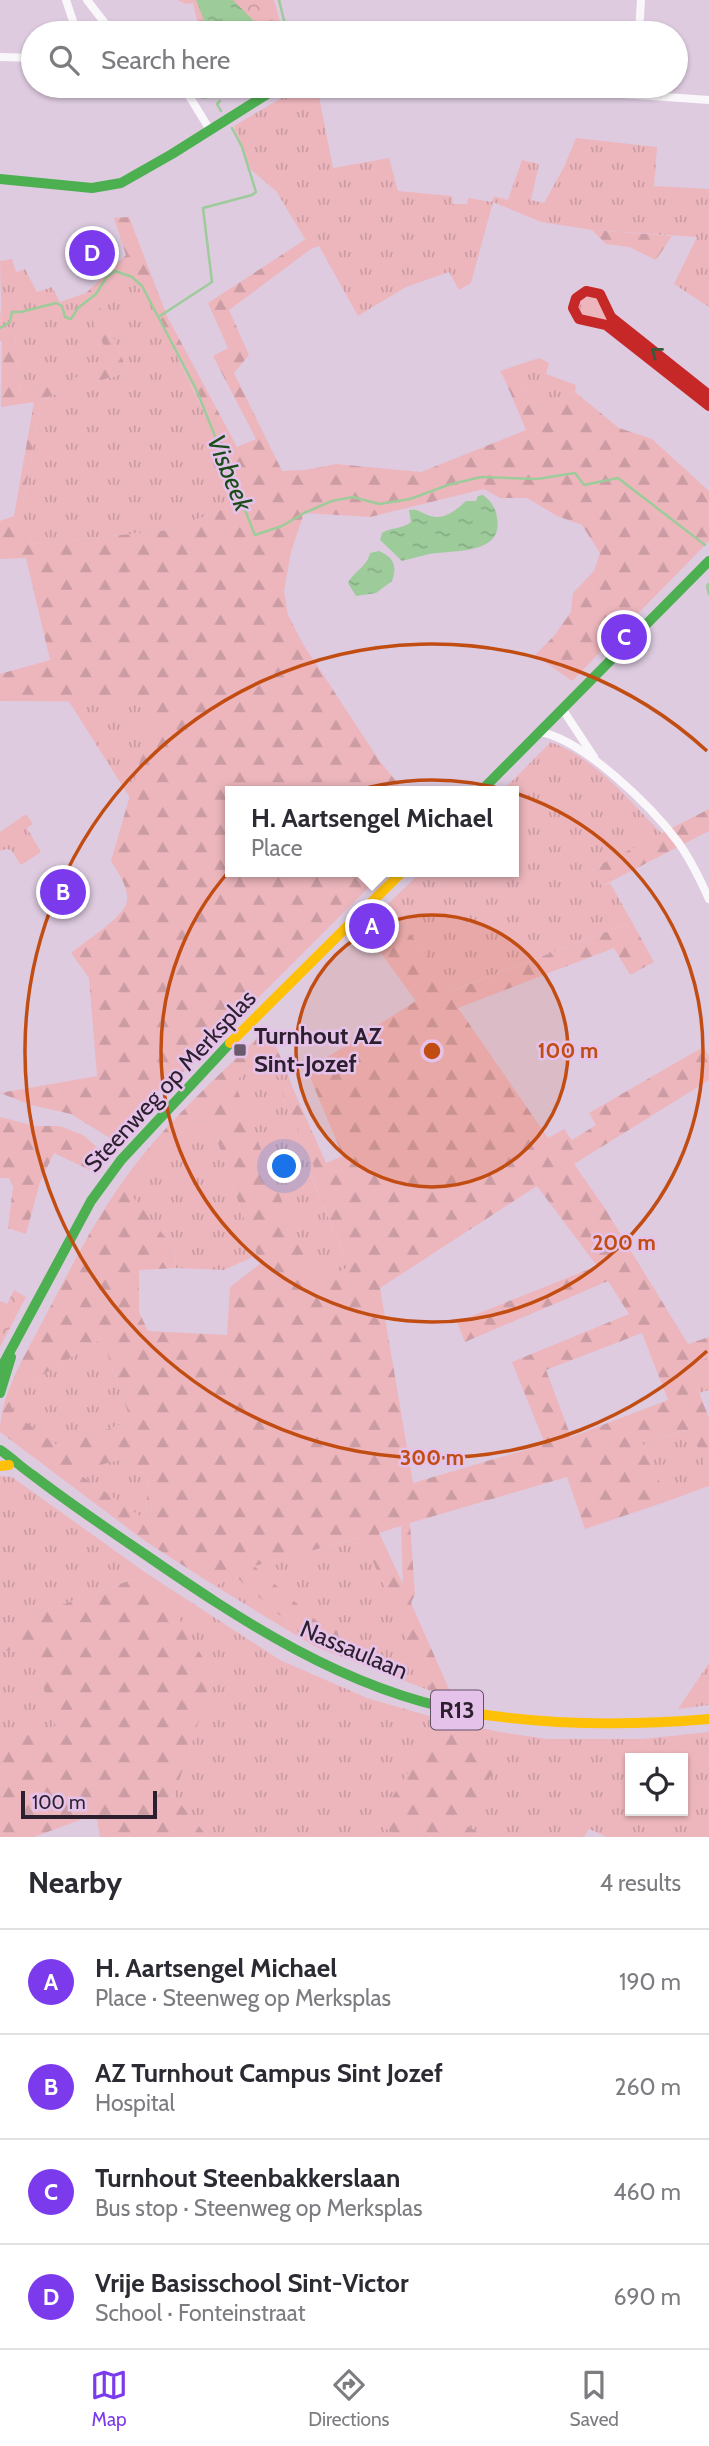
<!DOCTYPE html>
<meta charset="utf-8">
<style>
body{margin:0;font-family:Cabin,sans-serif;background:#f2f2f3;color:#2b2b33}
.controls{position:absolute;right:21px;bottom:21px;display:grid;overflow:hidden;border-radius:0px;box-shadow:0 2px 5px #0004}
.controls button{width:63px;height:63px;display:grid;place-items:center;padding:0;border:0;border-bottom:2px solid #e1e1e2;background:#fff;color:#2b2b33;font:35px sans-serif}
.scale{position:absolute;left:21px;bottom:18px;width:136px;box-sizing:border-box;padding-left:7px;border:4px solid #2c1f2e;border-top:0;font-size:19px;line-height:24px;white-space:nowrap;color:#2c1f2e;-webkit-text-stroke:5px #e5c2e9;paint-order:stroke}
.you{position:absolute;left:285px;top:1167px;width:24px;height:24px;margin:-18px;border:5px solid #fff;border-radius:50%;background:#1a73e8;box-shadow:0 0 0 10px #1a73e833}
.badge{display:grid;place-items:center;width:46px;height:46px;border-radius:50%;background:#7c3aed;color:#fff;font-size:23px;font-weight:700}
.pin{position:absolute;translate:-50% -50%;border:4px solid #fff;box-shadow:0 2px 7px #0006}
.popup{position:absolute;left:225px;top:786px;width:294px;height:91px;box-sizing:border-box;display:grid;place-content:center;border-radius:0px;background:#fff;filter:drop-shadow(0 2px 5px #0005);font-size:23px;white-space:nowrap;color:#7c7c81}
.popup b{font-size:26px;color:#2b2b33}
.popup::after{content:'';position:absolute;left:50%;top:100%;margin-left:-14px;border:14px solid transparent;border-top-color:#fff}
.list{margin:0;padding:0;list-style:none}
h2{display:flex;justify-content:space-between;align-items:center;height:91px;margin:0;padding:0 28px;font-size:30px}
h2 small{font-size:23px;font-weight:400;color:#7c7c81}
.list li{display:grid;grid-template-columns:46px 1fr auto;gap:21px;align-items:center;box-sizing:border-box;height:105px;padding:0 28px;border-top:2px solid #e1e1e2}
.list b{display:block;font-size:26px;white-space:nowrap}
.list p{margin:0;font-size:23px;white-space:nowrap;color:#7c7c81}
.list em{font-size:23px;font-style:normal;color:#7c7c81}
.icon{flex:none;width:38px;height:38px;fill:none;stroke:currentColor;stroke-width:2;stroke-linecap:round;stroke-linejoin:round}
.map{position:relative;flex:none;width:709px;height:1837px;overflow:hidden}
.search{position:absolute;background:#fff;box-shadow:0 2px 5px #0004;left:21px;right:21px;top:21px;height:77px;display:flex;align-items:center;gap:18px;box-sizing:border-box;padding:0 24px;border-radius:38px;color:#7c7c81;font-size:26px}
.sheet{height:511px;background:#fff}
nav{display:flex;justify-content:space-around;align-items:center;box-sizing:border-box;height:98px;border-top:2px solid #e1e1e2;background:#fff;font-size:19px;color:#7c7c81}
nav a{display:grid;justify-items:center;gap:4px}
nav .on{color:#7c3aed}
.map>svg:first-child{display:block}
</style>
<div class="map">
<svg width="709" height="1837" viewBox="0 0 709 1837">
<defs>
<pattern id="grass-tufts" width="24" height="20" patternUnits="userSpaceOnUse" patternTransform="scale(1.75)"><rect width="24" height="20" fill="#edb6bd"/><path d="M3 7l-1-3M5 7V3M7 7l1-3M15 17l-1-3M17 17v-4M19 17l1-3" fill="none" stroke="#cb9ca3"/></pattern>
<pattern id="forest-firs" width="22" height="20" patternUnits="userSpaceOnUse" patternTransform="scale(1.75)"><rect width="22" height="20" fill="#edb6bd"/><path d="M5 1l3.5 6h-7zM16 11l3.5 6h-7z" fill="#cb9ca3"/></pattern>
<pattern id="park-crowns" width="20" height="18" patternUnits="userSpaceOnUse" patternTransform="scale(1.75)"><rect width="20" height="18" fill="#edb6bd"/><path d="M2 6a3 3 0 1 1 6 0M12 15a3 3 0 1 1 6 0" fill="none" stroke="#cb9ca3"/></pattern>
<pattern id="water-ripples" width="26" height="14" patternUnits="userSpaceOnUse" patternTransform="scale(1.75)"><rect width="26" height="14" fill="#9dcb9a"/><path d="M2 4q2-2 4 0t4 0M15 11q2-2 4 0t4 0" fill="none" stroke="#87ae85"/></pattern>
</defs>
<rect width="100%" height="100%" fill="#decbe0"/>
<g fill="url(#grass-tufts)" fill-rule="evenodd">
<path d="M302,86H317L333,168L389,158L398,191L452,196L453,204H467L468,198L492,202L494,196L508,200L522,160L539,164L531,200L544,203L564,167L576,138L657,147L654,186L709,189V307L674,284L697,237L592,230L541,222L493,202L471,283L459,290L449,272L406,287L358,316L319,246L311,249L276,191L251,170L234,126Z"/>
<path d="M12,259L16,272L25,269L37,292L52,287L60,302L86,293L97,301L111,283L124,277L147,294L246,500L170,530L32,544L21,517L41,399L128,372L100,307L90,313L114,366L20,395L15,333H2L0,261Z"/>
<path d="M596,296L608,319L606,322L580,315L577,303L582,297Z"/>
<path d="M539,358L549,363L546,374L576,385L575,392L537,408L516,375L505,380L500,371Z"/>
<path d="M68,700L157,702L130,798Z"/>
<path d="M551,742C596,759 629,800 662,834L592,869L602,886L610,883L632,922L453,990L387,905L421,872H514V791H502Z"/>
<path d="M26,814L33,824L27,828L41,852L21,865L11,850L6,849L0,851V832Z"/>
<path d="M267,1057L278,1077L287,1071L292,1086L281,1091L315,1168L309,1171L349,1267L315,1284L233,1082Z"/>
<path d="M210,1120L257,1255L224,1270L176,1268L174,1248L127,1191L192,1122Z"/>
<path d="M102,1338L131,1421L58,1446L11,1412L23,1387Z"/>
<path d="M709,1357V1390L699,1393L688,1364Z"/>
<path d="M691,1430L709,1473V1486L668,1501L642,1442Z"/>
<path d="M118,1460L148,1476L146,1521L75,1471Z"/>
<path d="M0,1476L12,1477L146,1573L280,1660L367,1698L443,1720L500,1732L547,1739H642L709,1732V1837H607L589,1829L584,1837H487L462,1824L376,1823L401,1837H208L174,1796L214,1676L142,1576L0,1627ZM630,1758H683V1811H630Z"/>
<path d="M363,1537L431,1691L332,1653L339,1642L338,1630L319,1624L253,1566Z"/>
<path d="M234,1575L314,1646L215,1586Z"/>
<path d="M29,1643L56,1726L0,1744V1653Z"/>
<path d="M709,1663V1705L678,1709Z"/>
</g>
<g fill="url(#forest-firs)" fill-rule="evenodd">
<path d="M129,217L167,316L237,447L256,439L213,356L228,348L208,303L306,239L311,249L229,310L249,355L234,373L282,471L305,470L336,464L421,472L526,430L505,380L516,375L537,408L575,392L619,428L652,439L709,491V541L572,681L535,655L554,636L571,612L573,593L594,571L600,553L582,525L557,516L527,498H500L484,489L370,517L304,513L291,552L284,591L288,615L303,644L379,760L404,791H230V872H384L185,1071L150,1097L110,1138L71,1114L31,1105L0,1093L97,1076L89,978L71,953C85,941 124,918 127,901C129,888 118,872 111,861L157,702L0,701V674L50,660L26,558L0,559V521L14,516L34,402L1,407L2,341H0V306L2,332H15L20,395L113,366L89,313L100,307L128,372L41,399L21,517L32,544L170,530L246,500L224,452L147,294L124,277L111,283L97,301L86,293L126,255L114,218Z"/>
<path d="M592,230L672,236L656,260L629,247L606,244Z"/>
<path d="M709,809V831L602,886L592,869Z"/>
<path d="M387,905L454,990L632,922L654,962L630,975L614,948L458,1008L548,1138L564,1129L572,1140L596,1125L589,1113L703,1047L709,1056V1080L574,1164L604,1207L688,1344L709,1337V1357L688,1364L709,1418V1473L690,1430L642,1442L668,1501L585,1529L567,1477L410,1523L415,1594L411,1603L453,1698L431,1691L362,1537L254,1566L319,1623L338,1630L339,1642L332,1653L314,1646L234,1575L215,1586L145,1541L0,1432C0,1397 23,1359 39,1328C65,1280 89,1229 121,1184C161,1126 217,1078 267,1028L287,1071L278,1077L267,1057L234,1082L315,1283L349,1267L309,1170L314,1167L281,1091L292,1086L326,1163L343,1156L307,1070L416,1001L364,930L368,926L373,931L376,927L372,922ZM210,1120L260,1264L230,1287L227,1335L148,1331L139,1312V1270L176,1268L174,1248L128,1191L192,1122ZM537,1186L597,1266L457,1322L465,1342L608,1281L629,1314L512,1362L545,1444L413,1483L380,1288ZM642,1333L668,1400L571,1437L546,1370ZM102,1338L131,1421L58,1446L12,1412L23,1387ZM118,1460L148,1476L146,1520L76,1472ZM401,1526L403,1584L379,1533Z"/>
<path d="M0,1117L35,1126H59L83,1135L98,1148L90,1170L54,1153L40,1182L26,1234L8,1228L13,1187L9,1178H0Z"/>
<path d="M142,1576L164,1594L214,1676L174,1796L208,1837H100L96,1814L34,1837H0V1744L56,1726L29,1644L0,1653V1627Z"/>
<path d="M443,1720L495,1769L462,1823L487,1837H401L375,1823Z"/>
</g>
<g fill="url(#park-crowns)">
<path d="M177,0H274L283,33H200L193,3L186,4Z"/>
<path d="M14,1290L26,1297L0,1347V1301L7,1304Z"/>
</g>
<g fill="url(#water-ripples)">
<path d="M196,0H233L255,22L259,33H209Z"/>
<path d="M192,86H210L212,98L202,99Z"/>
<path d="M483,495C491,501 496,508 497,518C504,555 452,550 429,554C420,556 411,559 402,561L380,540L382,533C391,527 403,529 411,522L409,510C417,509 419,511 425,514C442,522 454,512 466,501H476L478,496Z"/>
<path d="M379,551C393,557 398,566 392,581L376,593L356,596L348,583C354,571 367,567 370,553Z"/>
</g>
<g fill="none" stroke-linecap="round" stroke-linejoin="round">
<g stroke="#9dcb9a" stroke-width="2.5">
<path d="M279,0L287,33"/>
<path d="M228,96L246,86"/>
<path d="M220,101L217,104L221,111"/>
<path d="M160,316L212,282L203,208L252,195L256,192L242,147L232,128"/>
<path d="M0,328L10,322L12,312H21L56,303L62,306L65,317L71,319L78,308L96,294L106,278L115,271L132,277L142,286L196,389L255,535L282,526L304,513L332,501L353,497L379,504L410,499L448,485L481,477L537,479L575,473L584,485L618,478L705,545"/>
<path d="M709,584L707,586L709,594"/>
</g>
<g stroke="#faf7fa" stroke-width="8">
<path d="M66,0L77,33"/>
<path d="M87,0L104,22L103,33"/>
<path d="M639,33L641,0"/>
<path d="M0,57L33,58"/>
<path d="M183,86L210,130"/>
<path d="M581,86L609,93L709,100"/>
<path d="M563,710L594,757"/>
<path d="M540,732C584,740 652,807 678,842C691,860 700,879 709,899"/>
</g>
<g stroke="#4caf50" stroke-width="10">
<path d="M0,179L92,188L121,183L172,154L280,86"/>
<path d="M481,791L709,561"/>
<path d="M0,1370L91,1201L121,1160L230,1043"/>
<path d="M0,1393L11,1357"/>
<path d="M0,1450C12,1458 22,1468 34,1476C69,1503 106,1528 143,1553C240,1620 344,1689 462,1711"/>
</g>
<g stroke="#ffc107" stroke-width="10">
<path d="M230,1043L402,872"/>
<path d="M0,1466L9,1465"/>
<path d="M462,1711C544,1726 626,1726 709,1719"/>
</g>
<path stroke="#c62828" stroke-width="10" d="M709,395L611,317L600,294L586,291L576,298L573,308L579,319L606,325L709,406"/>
</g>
<defs><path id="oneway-chevron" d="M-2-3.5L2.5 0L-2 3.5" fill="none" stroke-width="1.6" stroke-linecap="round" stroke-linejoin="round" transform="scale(1.75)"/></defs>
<use stroke="#39593c" href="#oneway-chevron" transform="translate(656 352) rotate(-142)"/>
<circle cx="432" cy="1051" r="136" fill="#c24d13" fill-opacity=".12"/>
<g fill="none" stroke="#c24d13" stroke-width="3.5">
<circle cx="432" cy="1051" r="136"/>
<circle cx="432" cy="1051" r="271"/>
<path d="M707 1351A407 407 0 1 1 707 751"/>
</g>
<rect fill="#6a5b6c" stroke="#e5c2e9" stroke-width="2.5" x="233" y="1043" width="14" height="14" rx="3.5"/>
<g text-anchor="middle" stroke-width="5" stroke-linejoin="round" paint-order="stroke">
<rect fill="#e5c2e9" stroke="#645066" stroke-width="2" x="431" y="1690.5" width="52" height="39" rx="5"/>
<g font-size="23" font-weight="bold" fill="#2c1f2e">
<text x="457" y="1718">R13</text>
</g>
<g font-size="24" font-weight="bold" fill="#2c1f2e" stroke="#e5c2e9" text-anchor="start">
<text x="254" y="1044">Turnhout AZ<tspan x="254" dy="28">Sint-Jozef</tspan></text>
</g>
<g font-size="24" fill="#2c1f2e" stroke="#e5c2e9">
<text transform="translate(170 1081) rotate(-47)" y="8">Steenweg op Merksplas</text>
<text transform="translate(354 1650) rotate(23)" y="8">Nassaulaan</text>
</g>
<g font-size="26" font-style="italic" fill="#1b4d19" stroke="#e5c2e9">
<text transform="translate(230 473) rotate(68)" y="9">Visbeek</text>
</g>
</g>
<circle cx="432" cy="1051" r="10" fill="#c24d13" stroke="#e5c2e9" stroke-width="3.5"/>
<g font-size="21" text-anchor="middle" font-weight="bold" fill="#c24d13" stroke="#e5c2e9" stroke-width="5" stroke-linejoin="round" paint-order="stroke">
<text x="568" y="1058">100 m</text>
<text x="624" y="1250">200 m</text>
<text x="432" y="1465">300 m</text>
</g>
</svg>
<div class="controls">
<button><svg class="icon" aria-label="locate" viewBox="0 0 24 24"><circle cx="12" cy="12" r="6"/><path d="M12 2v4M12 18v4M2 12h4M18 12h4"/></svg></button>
</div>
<div class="scale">100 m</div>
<div class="you"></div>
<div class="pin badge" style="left:372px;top:926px">A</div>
<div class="popup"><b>H. Aartsengel Michael</b>Place</div>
<div class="pin badge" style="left:63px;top:892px">B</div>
<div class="pin badge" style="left:624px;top:637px">C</div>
<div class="pin badge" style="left:92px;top:253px">D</div>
<div class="search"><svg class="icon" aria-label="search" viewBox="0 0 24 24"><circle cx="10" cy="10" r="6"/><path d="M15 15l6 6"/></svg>Search here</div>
</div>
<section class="sheet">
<h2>Nearby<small>4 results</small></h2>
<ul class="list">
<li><span class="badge">A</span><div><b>H. Aartsengel Michael</b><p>Place · Steenweg op Merksplas</p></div><em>190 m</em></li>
<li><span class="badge">B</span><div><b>AZ Turnhout Campus Sint Jozef</b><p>Hospital</p></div><em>260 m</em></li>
<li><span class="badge">C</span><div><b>Turnhout Steenbakkerslaan</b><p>Bus stop · Steenweg op Merksplas</p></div><em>460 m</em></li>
<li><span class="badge">D</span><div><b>Vrije Basisschool Sint-Victor</b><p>School · Fonteinstraat</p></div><em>690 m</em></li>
</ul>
</section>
<nav>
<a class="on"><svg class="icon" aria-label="map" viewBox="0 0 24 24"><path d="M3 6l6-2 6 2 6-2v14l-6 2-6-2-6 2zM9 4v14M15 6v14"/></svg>Map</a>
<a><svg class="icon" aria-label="directions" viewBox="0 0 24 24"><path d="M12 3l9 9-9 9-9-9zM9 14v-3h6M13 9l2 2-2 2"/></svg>Directions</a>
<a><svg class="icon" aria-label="saved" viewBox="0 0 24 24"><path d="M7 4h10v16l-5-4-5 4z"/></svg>Saved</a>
</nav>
